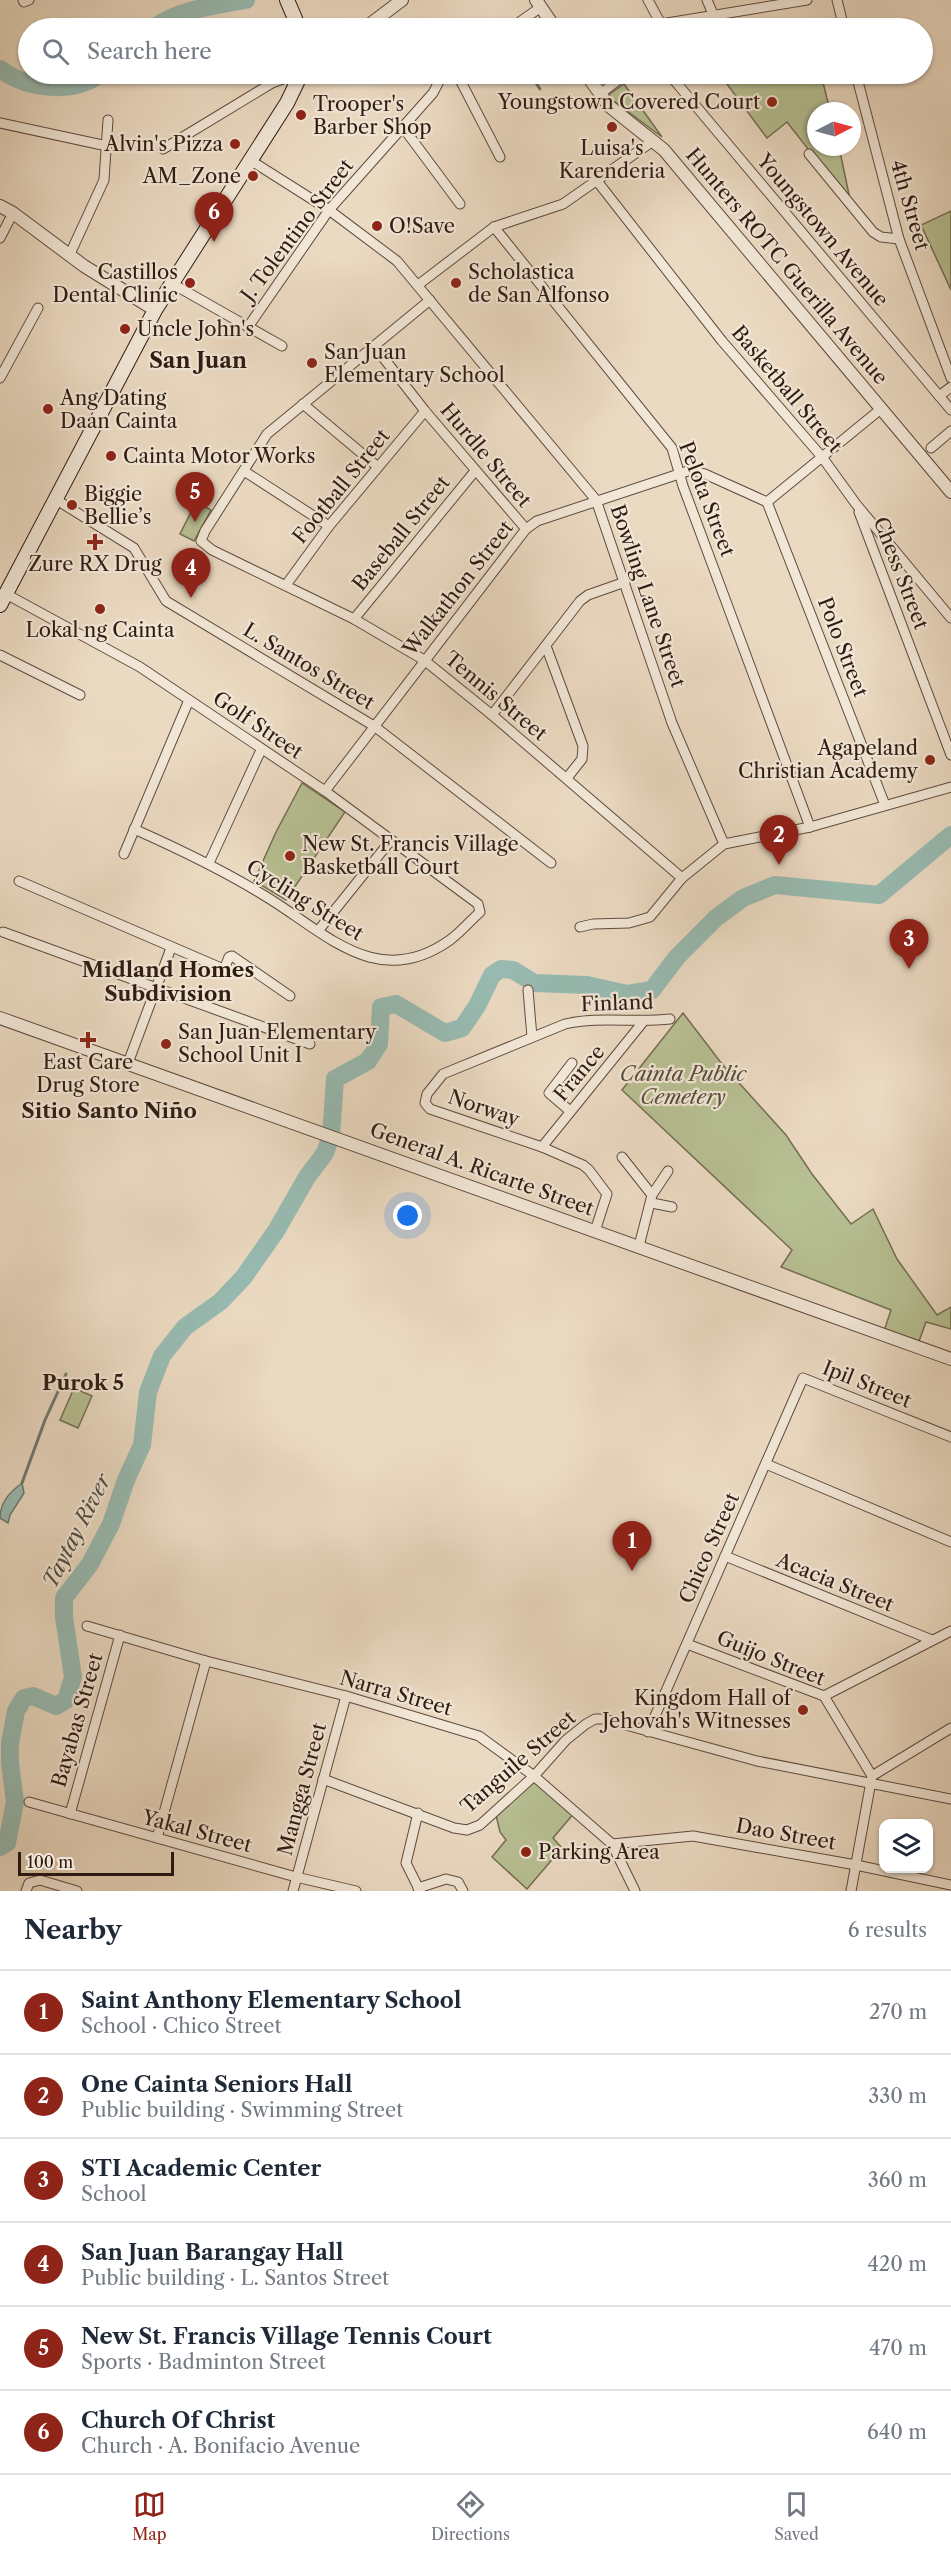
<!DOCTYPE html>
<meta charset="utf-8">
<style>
body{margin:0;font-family:"Libre Caslon Text",serif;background:#f2f2f3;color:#1f2937}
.controls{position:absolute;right:18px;bottom:18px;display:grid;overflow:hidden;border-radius:12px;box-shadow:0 2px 4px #0004}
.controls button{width:54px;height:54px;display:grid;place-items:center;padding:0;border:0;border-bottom:2px solid #e0e1e3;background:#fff;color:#1f2937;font:30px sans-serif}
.compass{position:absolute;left:807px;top:102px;width:54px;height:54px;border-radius:50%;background:#fff;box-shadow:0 2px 4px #0004;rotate:84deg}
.scale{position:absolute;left:18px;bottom:15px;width:156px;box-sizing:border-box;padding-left:6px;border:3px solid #301b13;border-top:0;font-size:16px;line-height:21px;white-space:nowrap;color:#301b13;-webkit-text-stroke:4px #f2e7d7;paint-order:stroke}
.you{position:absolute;left:408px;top:1216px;width:21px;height:21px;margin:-15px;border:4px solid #fff;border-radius:50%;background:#1a73e8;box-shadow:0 0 0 9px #1a73e833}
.badge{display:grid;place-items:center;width:39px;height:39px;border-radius:50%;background:#8f2418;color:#fff;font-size:20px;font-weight:700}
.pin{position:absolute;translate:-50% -50px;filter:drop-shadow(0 2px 3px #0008)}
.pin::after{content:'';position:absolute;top:32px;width:21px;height:18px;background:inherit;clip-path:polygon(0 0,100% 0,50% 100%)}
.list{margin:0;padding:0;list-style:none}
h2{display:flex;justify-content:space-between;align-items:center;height:78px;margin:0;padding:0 24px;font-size:26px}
h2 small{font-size:20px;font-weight:400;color:#747a83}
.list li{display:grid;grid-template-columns:39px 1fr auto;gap:18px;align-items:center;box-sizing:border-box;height:84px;padding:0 24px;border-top:2px solid #e0e1e3}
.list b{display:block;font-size:22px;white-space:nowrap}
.list p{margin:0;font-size:20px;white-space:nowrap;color:#747a83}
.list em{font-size:20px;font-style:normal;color:#747a83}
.icon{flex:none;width:33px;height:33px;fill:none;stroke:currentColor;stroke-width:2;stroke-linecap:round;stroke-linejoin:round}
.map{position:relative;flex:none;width:951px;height:1891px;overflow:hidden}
.search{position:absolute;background:#fff;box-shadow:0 2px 4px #0004;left:18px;right:18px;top:18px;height:66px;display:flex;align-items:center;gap:15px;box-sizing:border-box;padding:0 21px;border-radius:33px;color:#747a83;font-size:22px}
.sheet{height:582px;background:#fff}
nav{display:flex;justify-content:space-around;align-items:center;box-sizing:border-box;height:84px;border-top:2px solid #e0e1e3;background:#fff;font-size:16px;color:#747a83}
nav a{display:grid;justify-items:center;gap:3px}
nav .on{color:#8f2418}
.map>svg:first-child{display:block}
</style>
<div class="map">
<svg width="951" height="1891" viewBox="0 0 951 1891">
<rect width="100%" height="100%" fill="#ebdac2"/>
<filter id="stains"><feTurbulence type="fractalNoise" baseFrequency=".00333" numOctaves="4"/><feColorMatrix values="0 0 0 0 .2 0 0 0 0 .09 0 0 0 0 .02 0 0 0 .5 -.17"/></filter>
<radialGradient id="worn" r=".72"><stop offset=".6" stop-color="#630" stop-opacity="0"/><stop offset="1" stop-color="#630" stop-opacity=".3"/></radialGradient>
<g fill="#b7c093" stroke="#746e53" stroke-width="1.5">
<path d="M724,74H821L830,111H816V147H839L851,204L787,122L767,138L721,76Z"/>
<path d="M624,84L662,137L607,96Z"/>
<path d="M951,211V290L921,225Z"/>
<path d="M196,502L211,510L194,541L180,534Z"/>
<path d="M302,783L345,812L286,900L254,881L276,832Z"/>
<path d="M683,1013L722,1064L786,1135L812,1174L851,1224L873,1209L897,1259L937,1315L951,1307V1329L926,1322L918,1344L884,1331L891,1310L781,1267L792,1250L622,1090Z"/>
<path d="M74,1388L92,1396L78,1428L60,1420Z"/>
<path d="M536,1779L575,1812L553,1838L562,1848L527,1889L492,1857L506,1840L500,1832L496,1815Z"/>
</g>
<path fill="#98bbb2" stroke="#6e7b72" stroke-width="1.5" d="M22,1483L24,1493L10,1515L8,1523L0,1518C0,1502 10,1492 22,1483Z"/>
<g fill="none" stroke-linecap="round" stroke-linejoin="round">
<g stroke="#6e7b72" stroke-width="3">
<path d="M530,74L540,89"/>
<path d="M22,1483L45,1420L66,1374"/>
</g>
<g stroke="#98bbb2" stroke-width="18">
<path d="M154,28C176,10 218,5 246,0"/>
<path d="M0,69C26,89 73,95 100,74"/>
<path d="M0,1847L7,1843L15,1802L10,1763V1743L16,1711L24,1698L33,1696L56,1706L66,1700L73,1677L64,1617V1598L90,1564L111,1524L126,1480L142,1445L148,1392L162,1356L185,1327L220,1302L243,1278L276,1231L307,1177L325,1153L331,1136L335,1079L368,1061L379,1044L381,1007L396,1004L445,1033L462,1028L477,1006L492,975L501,969L513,970L534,983L587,985L627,994L652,990L677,957L716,918L743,898L775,885L879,895L951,835"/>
</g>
<defs>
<g id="minor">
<path d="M23,0L24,2L29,0"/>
<path d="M648,0L661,24"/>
<path d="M707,0L713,14"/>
<path d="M837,0L844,28"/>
<path d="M511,28L541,7"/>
<path d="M660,28L661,24L807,0"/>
<path d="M457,74L500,157"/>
<path d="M669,74L951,410"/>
<path d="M856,74L899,239L951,378"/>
<path d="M600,94L626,74"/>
<path d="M0,123L107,146"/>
<path d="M402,126L460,204"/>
<path d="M163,149L272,83L296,74"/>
<path d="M809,154L873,232L881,237L899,239"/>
<path d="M250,160L329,210L397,261L596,500L672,723L724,844"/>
<path d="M597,181L722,341L822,457L856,504L951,618"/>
<path d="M494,227L672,448L683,486L810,827"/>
<path d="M0,238L13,213"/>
<path d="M70,254L104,180L108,120"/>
<path d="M171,283L282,346"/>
<path d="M418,285L494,227L563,204L653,141"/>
<path d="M430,300L267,434L205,531L201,541L212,550L354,619L424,660L492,715L682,878"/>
<path d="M248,327L329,210L433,93L443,74"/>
<path d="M375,347L425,411L526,529"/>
<path d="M0,378L38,308"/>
<path d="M939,396L951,387"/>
<path d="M303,404L378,467"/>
<path d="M931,448L951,431"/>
<path d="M244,471L329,526"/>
<path d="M55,499L134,548L166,601L374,726L551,863"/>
<path d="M767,502L885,805"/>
<path d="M859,512L951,755"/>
<path d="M286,585L329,526L425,411"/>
<path d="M6,594L140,667L325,791L478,904L480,912C470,921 461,932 450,940C377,992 325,932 265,896C223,870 179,849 134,829"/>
<path d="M354,619L475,471"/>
<path d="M546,646L583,746L582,759L567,778"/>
<path d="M0,655L80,695"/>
<path d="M492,715L580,601L588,595L625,582"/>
<path d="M325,791L526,529L537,521L691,470L705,474L767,502L882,408"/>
<path d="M124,854L189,700"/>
<path d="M209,863L261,750"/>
<path d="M19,881L221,968L225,967L229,957L232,956L290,996"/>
<path d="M580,927L593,924L629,923L650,917L682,878L724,844L810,827L951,787"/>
<path d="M318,931L391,840"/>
<path d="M3,932L310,1044"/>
<path d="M528,990L532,1037"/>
<path d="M128,1063L171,948"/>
<path d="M570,1111L549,1093L572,1063"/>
<path d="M542,1147L643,1022"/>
<path d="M622,1157L652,1195"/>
<path d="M652,1203L672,1207"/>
<path d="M595,1231L607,1194L589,1170L583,1165L542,1147L430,1109L425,1103L427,1094L443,1074L565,1024C598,1016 636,1023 670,1019"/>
<path d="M639,1246L652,1195L668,1171"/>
<path d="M766,1464L951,1542"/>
<path d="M725,1556L932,1640"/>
<path d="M87,1626L206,1661L346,1696L479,1736L534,1776L612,1844L635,1891"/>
<path d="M687,1644L824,1696L872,1776"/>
<path d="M824,1696L951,1631"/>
<path d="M648,1732L803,1378L951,1437"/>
<path d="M323,1779L454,1828L467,1830L480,1825L534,1776L566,1740L586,1724L595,1719H604L757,1761L951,1799"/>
<path d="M29,1802L296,1877L356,1891"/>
<path d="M418,1813L406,1863L420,1891"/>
<path d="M70,1814L120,1635"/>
<path d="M157,1838L206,1661"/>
<path d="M612,1844L693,1836L856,1865L951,1885"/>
<path d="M418,1888L446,1879L458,1882L463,1891"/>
<path d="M26,1891L29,1883L40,1880L77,1891"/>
<path d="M293,1891L346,1696"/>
<path d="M851,1891L872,1776L951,1728"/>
</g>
<g id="tertiary">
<path d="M536,0L555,28"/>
<path d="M365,28L402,0"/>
<path d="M586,74L609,106L664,150L951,492"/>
<path d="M0,206L13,213L84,266L155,310"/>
<path d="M0,1018L951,1359"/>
</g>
<g id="secondary">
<path d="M287,0L299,28"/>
<path d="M0,605L155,310L287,103L301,74"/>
</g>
</defs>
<use href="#minor" stroke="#5f4b3f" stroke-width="11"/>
<use href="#tertiary" stroke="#5f4b3f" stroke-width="14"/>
<use href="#secondary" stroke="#301b13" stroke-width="16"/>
<use href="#minor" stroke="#f2e7d7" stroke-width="9"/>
<use href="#tertiary" stroke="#f2e7d7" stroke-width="12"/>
<use href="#secondary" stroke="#f2e7d7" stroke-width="14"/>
</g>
<g fill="#8f2418" stroke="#f2e7d7" stroke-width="2">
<circle cx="772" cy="102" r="6"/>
<circle cx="301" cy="115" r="6"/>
<circle cx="612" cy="127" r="6"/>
<circle cx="235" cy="144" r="6"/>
<circle cx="253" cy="176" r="6"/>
<circle cx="377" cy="226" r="6"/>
<circle cx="190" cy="283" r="6"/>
<circle cx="456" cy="283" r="6"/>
<circle cx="125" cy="329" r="6"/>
<circle cx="312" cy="363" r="6"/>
<circle cx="48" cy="409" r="6"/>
<circle cx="111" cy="456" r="6"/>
<circle cx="72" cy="505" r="6"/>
<path d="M92 533h6v6h6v6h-6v6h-6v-6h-6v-6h6z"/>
<circle cx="100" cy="609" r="6"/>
<circle cx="930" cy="760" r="6"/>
<circle cx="290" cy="856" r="6"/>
<path d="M85 1031h6v6h6v6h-6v6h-6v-6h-6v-6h6z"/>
<circle cx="166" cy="1044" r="6"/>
<circle cx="803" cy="1710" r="6"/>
<circle cx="526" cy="1852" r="6"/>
</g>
<g text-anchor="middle" stroke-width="4.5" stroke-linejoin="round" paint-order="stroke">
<g font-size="20" fill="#301b13" stroke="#f2e7d7" text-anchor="start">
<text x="760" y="109" text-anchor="end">Youngstown Covered Court</text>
<text x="313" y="111">Trooper's<tspan x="313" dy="23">Barber Shop</tspan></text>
<text x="223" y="151" text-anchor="end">Alvin's Pizza</text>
<text x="612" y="155" text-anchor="middle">Luisa's<tspan x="612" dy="23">Karenderia</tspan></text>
<text x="241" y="183" text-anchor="end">AM_Zone</text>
<text x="389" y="233">O!Save</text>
<text x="178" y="279" text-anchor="end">Castillos<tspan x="178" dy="23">Dental Clinic</tspan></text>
<text x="468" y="279">Scholastica<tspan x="468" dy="23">de San Alfonso</tspan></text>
<text x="137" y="336">Uncle John's</text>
<text x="324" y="359">San Juan<tspan x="324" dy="23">Elementary School</tspan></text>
<text x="60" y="405">Ang Dating<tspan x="60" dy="23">Daan Cainta</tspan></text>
<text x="123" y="463">Cainta Motor Works</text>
<text x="84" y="501">Biggie<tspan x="84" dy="23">Bellie’s</tspan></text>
<text x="95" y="571" text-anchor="middle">Zure RX Drug</text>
<text x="100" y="637" text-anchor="middle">Lokal ng Cainta</text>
<text x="918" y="755" text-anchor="end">Agapeland<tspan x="918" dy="23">Christian Academy</tspan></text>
<text x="302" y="851">New St. Francis Village<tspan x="302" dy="23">Basketball Court</tspan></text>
<text x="178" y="1039">San Juan Elementary<tspan x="178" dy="23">School Unit I</tspan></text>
<text x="88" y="1069" text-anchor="middle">East Care<tspan x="88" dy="23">Drug Store</tspan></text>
<text x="791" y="1705" text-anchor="end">Kingdom Hall of<tspan x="791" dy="23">Jehovah's Witnesses</tspan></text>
<text x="538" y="1859">Parking Area</text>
</g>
<g font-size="20" fill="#301b13" stroke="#f2e7d7">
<text transform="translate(910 205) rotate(74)" y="7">4th Street</text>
<text transform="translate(297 230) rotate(-53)" y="7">J. Tolentino Street</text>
<text transform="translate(823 230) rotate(50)" y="7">Youngstown Avenue</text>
<text transform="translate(787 266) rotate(50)" y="7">Hunters ROTC Guerilla Avenue</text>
<text transform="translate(787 389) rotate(50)" y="7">Basketball Street</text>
<text transform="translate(486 455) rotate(50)" y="7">Hurdle Street</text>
<text transform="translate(341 486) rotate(-51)" y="7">Football Street</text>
<text transform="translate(707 499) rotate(69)" y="7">Pelota Street</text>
<text transform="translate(401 533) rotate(-51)" y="7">Baseball Street</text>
<text transform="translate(901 573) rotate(69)" y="7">Chess Street</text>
<text transform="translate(458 588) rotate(-52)" y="7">Walkathon Street</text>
<text transform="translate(648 596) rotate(71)" y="7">Bowling Lane Street</text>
<text transform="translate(843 647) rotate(69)" y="7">Polo Street</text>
<text transform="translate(309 666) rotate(31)" y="7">L. Santos Street</text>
<text transform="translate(496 696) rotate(40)" y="7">Tennis Street</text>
<text transform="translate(258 725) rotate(34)" y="7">Golf Street</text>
<text transform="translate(305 900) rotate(32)" y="7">Cycling Street</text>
<text transform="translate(617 1003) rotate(-2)" y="7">Finland</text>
<text transform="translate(579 1073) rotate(-50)" y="7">France</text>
<text transform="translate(484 1108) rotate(19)" y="7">Norway</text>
<text transform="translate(482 1169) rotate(20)" y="7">General A. Ricarte Street</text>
<text transform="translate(867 1384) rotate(22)" y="7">Ipil Street</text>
<text transform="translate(709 1548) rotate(-66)" y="7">Chico Street</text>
<text transform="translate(835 1582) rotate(22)" y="7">Acacia Street</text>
<text transform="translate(771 1658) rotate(22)" y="7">Guijo Street</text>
<text transform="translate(396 1693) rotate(16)" y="7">Narra Street</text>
<text transform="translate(77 1720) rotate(-74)" y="7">Bayabas Street</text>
<text transform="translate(518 1762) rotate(-41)" y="7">Tanguile Street</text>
<text transform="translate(302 1789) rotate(-75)" y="7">Mangga Street</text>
<text transform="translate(197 1831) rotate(15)" y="7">Yakal Street</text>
<text transform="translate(786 1834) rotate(10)" y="7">Dao Street</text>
</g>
<g font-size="20" font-style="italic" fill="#584d39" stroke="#f2e7d7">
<text x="683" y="1081">Cainta Public<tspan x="683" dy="23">Cemetery</tspan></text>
</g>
<g font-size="21" font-weight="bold" fill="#301b13" stroke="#f2e7d7">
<text x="168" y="977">Midland Homes<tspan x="168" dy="24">Subdivision</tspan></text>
<text x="109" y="1118">Sitio Santo Niño</text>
<text x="83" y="1390">Purok 5</text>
</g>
<g font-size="21" font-style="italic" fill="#4f4b43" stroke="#f2e7d7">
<text transform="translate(77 1531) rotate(-63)" y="7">Taytay River</text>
</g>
<g font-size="22" font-weight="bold" fill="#301b13" stroke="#f2e7d7">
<text x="198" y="368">San Juan</text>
</g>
</g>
<rect width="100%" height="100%" filter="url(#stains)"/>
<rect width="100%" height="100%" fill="url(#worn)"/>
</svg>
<div class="controls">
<button><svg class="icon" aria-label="layers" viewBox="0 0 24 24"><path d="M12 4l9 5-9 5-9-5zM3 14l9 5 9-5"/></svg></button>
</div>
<svg class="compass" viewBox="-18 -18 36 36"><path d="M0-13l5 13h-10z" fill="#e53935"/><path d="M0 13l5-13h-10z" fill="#747a83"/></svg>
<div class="scale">100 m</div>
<div class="you"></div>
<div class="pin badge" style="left:632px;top:1571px">1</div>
<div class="pin badge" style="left:779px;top:865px">2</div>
<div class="pin badge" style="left:909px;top:969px">3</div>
<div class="pin badge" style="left:191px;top:598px">4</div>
<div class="pin badge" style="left:195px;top:522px">5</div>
<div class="pin badge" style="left:214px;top:242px">6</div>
<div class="search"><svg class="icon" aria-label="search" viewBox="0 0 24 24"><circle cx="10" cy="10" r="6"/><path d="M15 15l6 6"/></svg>Search here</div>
</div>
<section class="sheet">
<h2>Nearby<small>6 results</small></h2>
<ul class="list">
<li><span class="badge">1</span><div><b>Saint Anthony Elementary School</b><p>School · Chico Street</p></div><em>270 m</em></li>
<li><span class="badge">2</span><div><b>One Cainta Seniors Hall</b><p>Public building · Swimming Street</p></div><em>330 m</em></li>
<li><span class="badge">3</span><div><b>STI Academic Center</b><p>School</p></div><em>360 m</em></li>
<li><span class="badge">4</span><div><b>San Juan Barangay Hall</b><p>Public building · L. Santos Street</p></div><em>420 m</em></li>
<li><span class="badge">5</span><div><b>New St. Francis Village Tennis Court</b><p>Sports · Badminton Street</p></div><em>470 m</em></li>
<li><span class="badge">6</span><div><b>Church Of Christ</b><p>Church · A. Bonifacio Avenue</p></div><em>640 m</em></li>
</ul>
</section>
<nav>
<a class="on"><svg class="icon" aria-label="map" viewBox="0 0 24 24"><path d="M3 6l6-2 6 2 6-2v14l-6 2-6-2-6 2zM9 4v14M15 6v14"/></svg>Map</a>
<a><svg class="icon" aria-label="directions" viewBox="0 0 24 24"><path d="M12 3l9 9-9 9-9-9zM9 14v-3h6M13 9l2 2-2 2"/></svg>Directions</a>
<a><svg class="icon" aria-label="saved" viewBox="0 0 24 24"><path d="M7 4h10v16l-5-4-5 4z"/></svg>Saved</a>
</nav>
